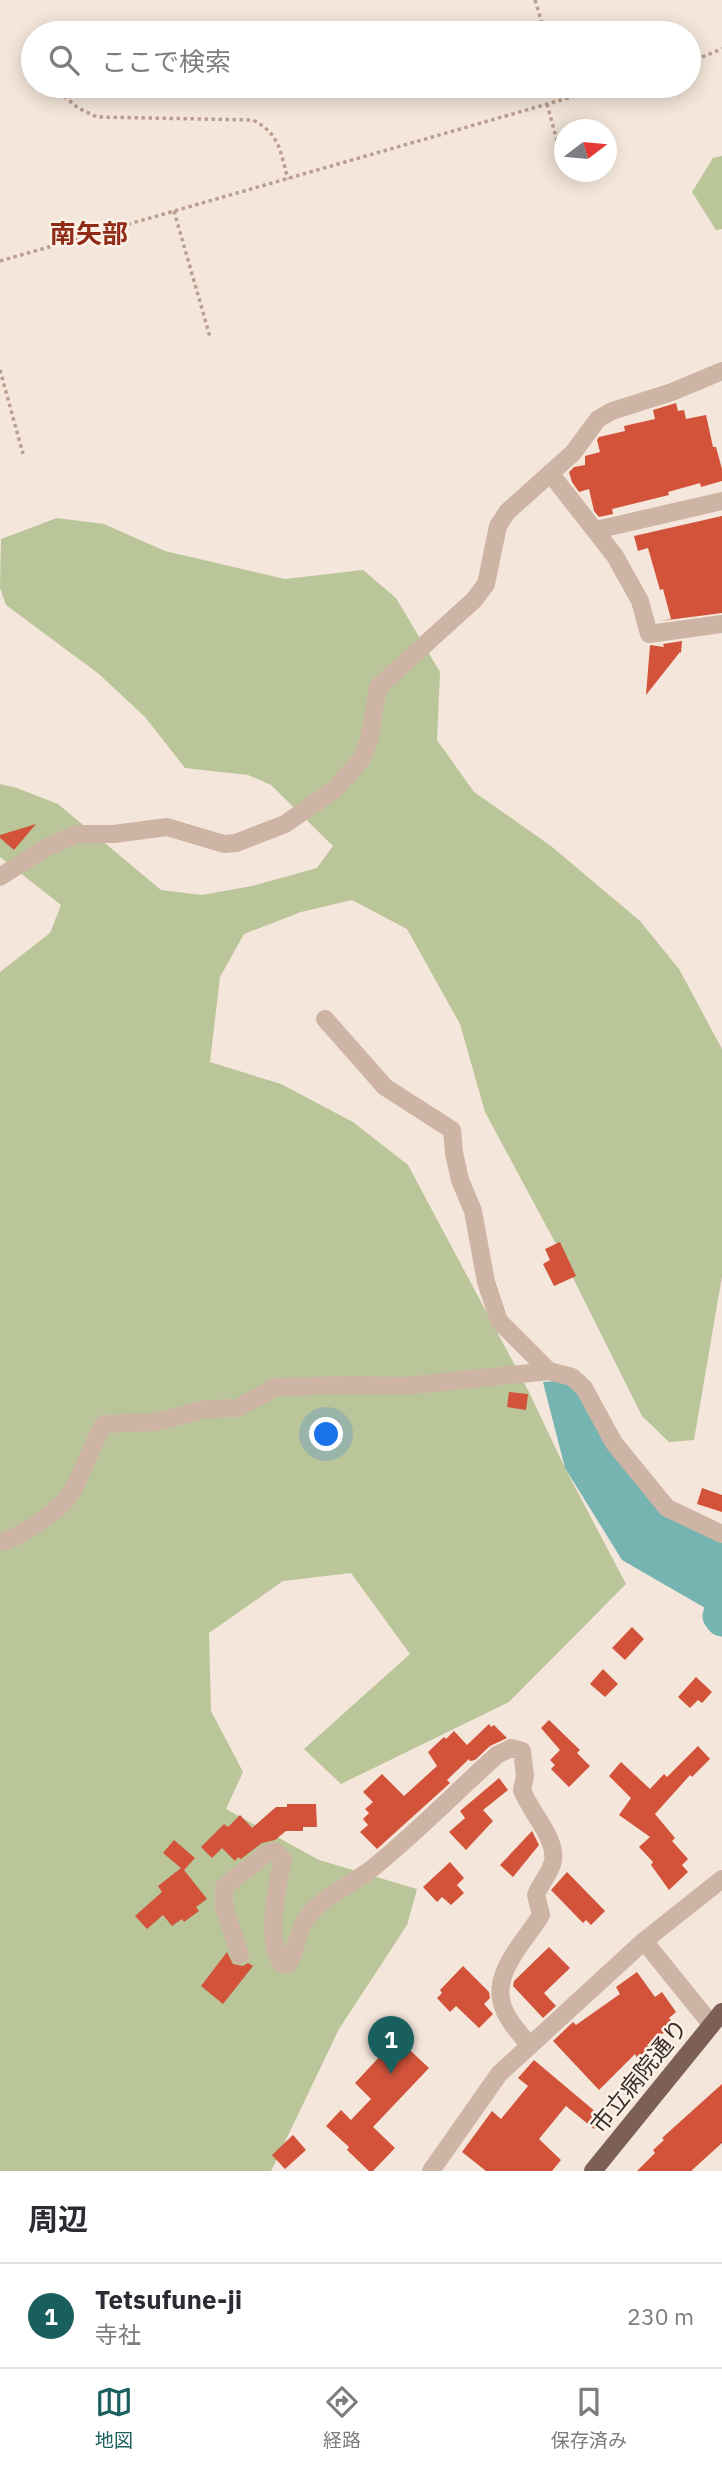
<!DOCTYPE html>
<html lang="ja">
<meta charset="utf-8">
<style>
body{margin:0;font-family:"IBM Plex Sans","Noto Sans JP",sans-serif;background:#f2f2f3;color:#2b2b33}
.compass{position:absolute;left:554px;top:119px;width:63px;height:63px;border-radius:50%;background:#fff;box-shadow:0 4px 18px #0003;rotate:74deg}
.you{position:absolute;left:327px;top:1435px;width:24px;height:24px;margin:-18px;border:5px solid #fff;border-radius:50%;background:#1a73e8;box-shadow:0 0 0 10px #1a73e833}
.badge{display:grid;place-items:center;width:46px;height:46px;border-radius:50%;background:#185f5e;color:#fff;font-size:23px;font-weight:700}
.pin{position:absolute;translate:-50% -58px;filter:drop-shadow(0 2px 4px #0008)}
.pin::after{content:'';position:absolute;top:37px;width:24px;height:21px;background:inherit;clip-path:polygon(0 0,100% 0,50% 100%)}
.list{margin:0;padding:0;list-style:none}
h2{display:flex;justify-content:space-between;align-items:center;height:91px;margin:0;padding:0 28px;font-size:30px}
h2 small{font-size:23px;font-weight:400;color:#7c7c81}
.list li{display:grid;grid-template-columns:46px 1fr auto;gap:21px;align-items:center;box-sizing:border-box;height:105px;padding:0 28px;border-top:2px solid #e1e1e2}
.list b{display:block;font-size:26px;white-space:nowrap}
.list p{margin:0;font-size:23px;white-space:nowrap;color:#7c7c81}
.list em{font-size:23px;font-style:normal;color:#7c7c81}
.icon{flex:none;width:38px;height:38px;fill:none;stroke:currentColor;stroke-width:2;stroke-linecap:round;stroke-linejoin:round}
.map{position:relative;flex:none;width:722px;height:2171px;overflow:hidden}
.search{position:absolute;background:#fff;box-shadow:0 4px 18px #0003;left:21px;right:21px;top:21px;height:77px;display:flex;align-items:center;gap:18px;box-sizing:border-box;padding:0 24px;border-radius:38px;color:#7c7c81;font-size:26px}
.sheet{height:196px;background:#fff}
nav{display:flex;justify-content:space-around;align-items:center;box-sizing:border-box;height:98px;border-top:2px solid #e1e1e2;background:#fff;font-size:19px;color:#7c7c81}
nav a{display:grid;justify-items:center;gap:4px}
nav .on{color:#185f5e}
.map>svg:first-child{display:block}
</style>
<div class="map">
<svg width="722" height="2171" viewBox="0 0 722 2171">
<rect width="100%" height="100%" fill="#f4e6da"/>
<g fill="#bac599">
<path d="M722,156V229L716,230L692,192L713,158Z"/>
<path d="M57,518L104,524L165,551L285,579L363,570L396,598L440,672L437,740L474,792L551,846L640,921L679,969L722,1049V1276L694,1440L669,1442L642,1416L557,1246L485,1112L460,1024L407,929L352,900L301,912L244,934L220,977L210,1062L281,1084L353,1122L408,1165L529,1392L565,1468L626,1584L509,1702L341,1784L304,1749L410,1654L351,1573L283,1581L209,1633L211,1711L243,1772L226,1809L319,1860L417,1889L407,1925L339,2029L271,2171H0V972L50,933L61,905L0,857V784L17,788L58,804L161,890L202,895L252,886L317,868L333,846L271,785L248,775L185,768L145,717L99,674L6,605L0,588L1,539Z"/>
</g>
<path fill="#76b4b2" d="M570,1380L665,1512L722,1538V1610L719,1616L622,1560L565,1468L543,1382Z"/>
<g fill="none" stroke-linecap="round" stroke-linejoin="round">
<path stroke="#76b4b2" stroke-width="33" d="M719,1616L722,1620"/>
</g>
<g fill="#d2533a">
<path d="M676,403L678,411L684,410L686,419L706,415L713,447H716L722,469V481L701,487L700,483L668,492L669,495L612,509L613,514L599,517L594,511L589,489L579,492L572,482L569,472L574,467L585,465V456L600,452L597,440L599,437L625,431L624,426L655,419L653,410Z"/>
<path d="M722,516V613L660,621L671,619L663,589L660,590L648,548L638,551L634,536Z"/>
<path d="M682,641L681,653L680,652L646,695L650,645L664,647L663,644Z"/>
<path d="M36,824L14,850L0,838V835Z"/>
<path d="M560,1242L576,1276L554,1286L543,1264L550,1260L545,1249Z"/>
<path d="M509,1392L528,1394L526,1410L507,1407Z"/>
<path d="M702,1488L722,1495V1512L697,1504Z"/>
<path d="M632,1627L644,1639L625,1660L612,1648Z"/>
<path d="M603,1669L618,1684L605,1697L590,1684Z"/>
<path d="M696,1677L712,1692L702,1703L698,1700L690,1708L678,1697Z"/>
<path d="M549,1720L580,1750L577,1753L590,1766L569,1787L551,1769L555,1765L550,1760L560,1750L541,1728Z"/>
<path d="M489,1724L491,1727L494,1725L507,1738L490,1746L475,1760L470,1761L469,1759L447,1780L450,1783L377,1849L360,1832L368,1825L363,1819L369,1813L365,1809L373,1802L363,1792L382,1774L404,1796L437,1766L428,1752L444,1737L446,1739L454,1731L467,1745Z"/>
<path d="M698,1746L710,1759L692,1777L690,1775L655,1814L675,1838L672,1841L688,1859L682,1865L688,1872L669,1890L651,1865L653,1862L639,1847L650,1837L619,1815L631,1798L609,1776L621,1762L650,1789L664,1774L667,1777Z"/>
<path d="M499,1778L508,1790L483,1810L493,1821L466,1850L449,1832L465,1818L460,1811Z"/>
<path d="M287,1804H316L317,1827H303V1831H286L275,1840L262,1843L241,1859L238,1857L235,1861L222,1848L212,1858L201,1847L224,1824L228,1827L240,1815L252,1828L276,1807H287Z"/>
<path d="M532,1831L539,1845L513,1877L500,1865Z"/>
<path d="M174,1840L195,1858L184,1870L207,1899L196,1907L199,1911L184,1922L182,1919L172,1926L163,1915L147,1929L135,1916L162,1892L158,1886L181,1868L163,1853Z"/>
<path d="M450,1862L464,1878L457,1885L464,1893L451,1905L442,1897L437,1902L423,1887Z"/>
<path d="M567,1872L605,1911L591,1925L586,1920L583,1923L551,1890Z"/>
<path d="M549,1947L570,1968L544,1993L556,2006L543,2018L513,1986L514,1981Z"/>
<path d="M227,1952L233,1964L243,1966L248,1963L253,1966L223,2004L201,1986Z"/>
<path d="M463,1966L489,1992L490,1998L484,2004L493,2014L479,2028L456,2006L450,2012L437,1998L442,1993L440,1990Z"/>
<path d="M637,1972L655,1997L662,1992L676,2012L669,2018L674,2025L647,2045L650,2048L637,2058L635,2054L599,2090L553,2041L573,2022L576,2025L620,1994L616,1987Z"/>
<path d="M397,2038L429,2068L373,2127L395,2148L373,2171H369L347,2150L349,2147L326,2126L341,2110L351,2120L371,2099L355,2083Z"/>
<path d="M534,2060L603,2118L594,2129L566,2106L539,2139L561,2160L552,2171H486L462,2152L492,2111L501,2119L528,2086L518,2078Z"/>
<path d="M722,2084V2143L691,2171H637L655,2153L653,2150L664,2140L662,2138Z"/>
<path d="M293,2135L306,2150L285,2169L272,2155Z"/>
</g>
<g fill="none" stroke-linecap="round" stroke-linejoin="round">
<g stroke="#ba9e8f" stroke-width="3.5" stroke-dasharray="3.5 3.5" stroke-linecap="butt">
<path d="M535,0L545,33"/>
<path d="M689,62L722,49"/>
<path d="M561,86L564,99"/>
<path d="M64,96L78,108L97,117L253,120C280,134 280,151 288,179"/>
<path d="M547,104L562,159"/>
<path d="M174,211L210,337"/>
<path d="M0,261L610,86"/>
<path d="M0,370L23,454"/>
</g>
<g stroke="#ceb4a5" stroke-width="18">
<path d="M550,473L615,556L640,601L649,634L722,624"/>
<path d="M596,530L722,501"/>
<path d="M0,877L45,848L77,834H114L167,827L224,844L236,843L285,824L334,790L362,759L369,739L378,687L474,600L486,584L498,526L507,512L573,453L598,419L612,411L672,392L722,371"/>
<path d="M325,1019L385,1087L452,1130L454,1153L460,1180L473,1211L486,1282L499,1321L549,1371"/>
<path d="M0,1542C18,1539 62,1509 71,1493C84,1471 91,1446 104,1424L156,1422L206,1409L238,1408L276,1387L350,1385L405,1386L549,1371L572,1377L584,1388L614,1443L667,1508L722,1534"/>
<path d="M644,1941L711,2024"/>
<path d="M240,1955L224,1908V1887L266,1854L275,1851L283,1859C277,1888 265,1938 282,1964L289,1963C297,1949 297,1932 306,1919C323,1895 352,1885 374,1867C417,1832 456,1792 497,1755L511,1748L522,1751L525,1776L522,1790C530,1812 557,1838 553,1861C551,1872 540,1884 536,1895L541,1915C522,1946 483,1980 509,2019C515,2029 523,2037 530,2046"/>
<path d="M431,2171L499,2074L644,1941L722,1879"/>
</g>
<path stroke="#7c6056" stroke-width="18" d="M593,2171L722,2012"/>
</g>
<g text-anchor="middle" stroke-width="5" stroke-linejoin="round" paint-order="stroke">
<g font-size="23" fill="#392b27" stroke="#fbf1e7">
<text transform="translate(639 2076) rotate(-51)" y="8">市立病院通り</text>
</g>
<g font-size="26" font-weight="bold" fill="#902b17" stroke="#fbf1e7">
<text x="89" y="243">南矢部</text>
</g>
</g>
</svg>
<svg class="compass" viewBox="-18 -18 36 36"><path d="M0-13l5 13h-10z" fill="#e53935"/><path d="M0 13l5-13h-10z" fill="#7c7c81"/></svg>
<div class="you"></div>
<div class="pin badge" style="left:391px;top:2074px">1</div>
<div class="search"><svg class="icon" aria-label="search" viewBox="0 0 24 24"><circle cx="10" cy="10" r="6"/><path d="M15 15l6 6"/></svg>ここで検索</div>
</div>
<section class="sheet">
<h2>周辺<small></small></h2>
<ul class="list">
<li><span class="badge">1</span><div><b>Tetsufune-ji</b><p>寺社</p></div><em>230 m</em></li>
</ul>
</section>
<nav>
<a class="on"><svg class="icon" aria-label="map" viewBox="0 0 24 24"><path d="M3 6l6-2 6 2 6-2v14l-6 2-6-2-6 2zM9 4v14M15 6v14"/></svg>地図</a>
<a><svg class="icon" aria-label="directions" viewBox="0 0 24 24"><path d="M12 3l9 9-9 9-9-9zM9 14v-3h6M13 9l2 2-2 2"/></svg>経路</a>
<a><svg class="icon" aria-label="saved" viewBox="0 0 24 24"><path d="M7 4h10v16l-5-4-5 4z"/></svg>保存済み</a>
</nav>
